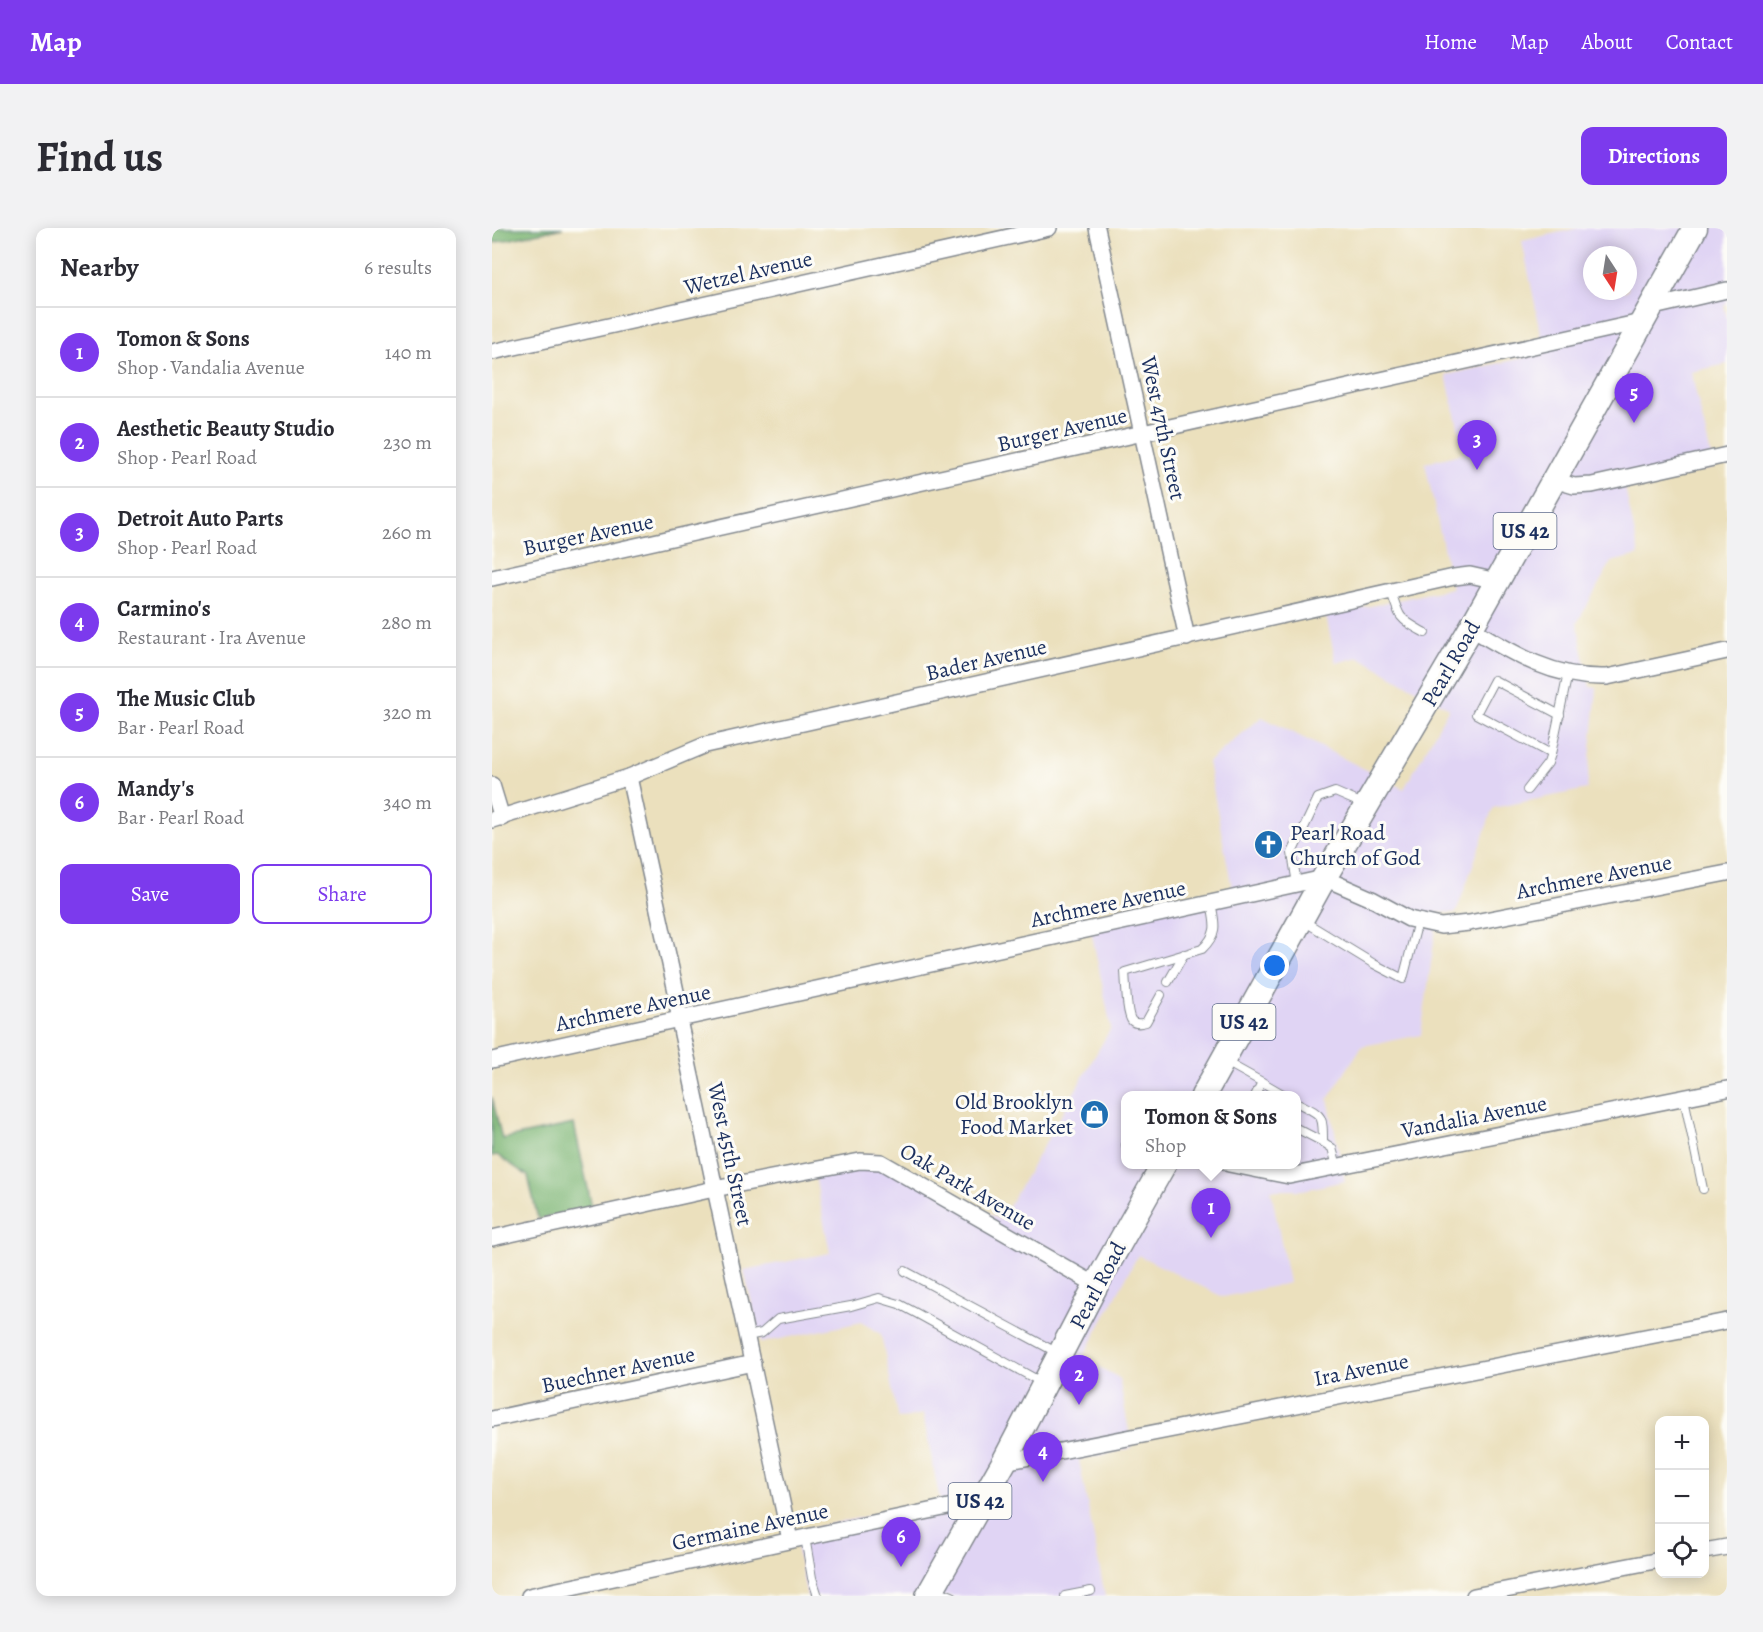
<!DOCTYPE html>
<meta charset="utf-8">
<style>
body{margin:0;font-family:Alegreya,serif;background:#f2f2f3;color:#2b2b33}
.controls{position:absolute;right:18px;bottom:18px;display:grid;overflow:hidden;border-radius:12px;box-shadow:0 3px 15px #0003}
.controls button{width:54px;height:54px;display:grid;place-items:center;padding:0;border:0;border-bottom:2px solid #e1e1e2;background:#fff;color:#2b2b33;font:30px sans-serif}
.compass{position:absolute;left:1091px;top:18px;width:54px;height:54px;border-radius:50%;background:#fff;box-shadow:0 3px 15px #0003;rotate:168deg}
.you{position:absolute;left:783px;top:738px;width:21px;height:21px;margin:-15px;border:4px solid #fff;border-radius:50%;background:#1a73e8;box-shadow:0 0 0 9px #1a73e833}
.badge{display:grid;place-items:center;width:39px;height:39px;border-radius:50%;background:#7c3aed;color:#fff;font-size:20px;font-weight:700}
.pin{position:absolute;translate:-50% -50px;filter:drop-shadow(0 2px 3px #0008)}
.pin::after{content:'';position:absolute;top:32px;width:21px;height:18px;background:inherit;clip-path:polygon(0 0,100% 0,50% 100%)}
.popup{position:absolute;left:629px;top:863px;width:180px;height:78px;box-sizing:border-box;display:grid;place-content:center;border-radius:12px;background:#fff;filter:drop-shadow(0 2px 4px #0005);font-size:20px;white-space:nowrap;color:#7c7c81}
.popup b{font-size:22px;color:#2b2b33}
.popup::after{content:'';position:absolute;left:50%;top:100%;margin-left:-12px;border:12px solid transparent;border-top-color:#fff}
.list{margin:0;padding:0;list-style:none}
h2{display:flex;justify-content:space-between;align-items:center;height:78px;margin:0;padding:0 24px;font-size:26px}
h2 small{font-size:20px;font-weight:400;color:#7c7c81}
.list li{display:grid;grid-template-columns:39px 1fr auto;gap:18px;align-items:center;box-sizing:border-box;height:90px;padding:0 24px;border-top:2px solid #e1e1e2}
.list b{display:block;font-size:22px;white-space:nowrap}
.list p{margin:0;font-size:20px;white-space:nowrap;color:#7c7c81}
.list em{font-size:20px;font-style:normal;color:#7c7c81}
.actions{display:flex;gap:12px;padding:18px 24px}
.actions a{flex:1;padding:14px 0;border:2px solid #7c3aed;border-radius:12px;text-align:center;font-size:21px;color:#7c3aed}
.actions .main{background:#7c3aed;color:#fff}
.icon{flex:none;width:33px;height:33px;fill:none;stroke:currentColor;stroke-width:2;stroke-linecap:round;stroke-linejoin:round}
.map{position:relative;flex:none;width:1235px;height:1368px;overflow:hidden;border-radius:12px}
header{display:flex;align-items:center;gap:36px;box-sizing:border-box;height:84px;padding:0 30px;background:#7c3aed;color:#fff}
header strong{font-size:28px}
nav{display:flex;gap:33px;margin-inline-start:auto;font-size:21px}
.intro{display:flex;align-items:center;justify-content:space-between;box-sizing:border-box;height:144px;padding:0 36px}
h1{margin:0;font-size:42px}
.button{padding:15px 27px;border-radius:12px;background:#7c3aed;color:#fff;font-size:21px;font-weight:700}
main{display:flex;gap:36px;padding:0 36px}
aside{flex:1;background:#fff;border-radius:12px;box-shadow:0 3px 15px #0003}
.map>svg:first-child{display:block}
</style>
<header>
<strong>Map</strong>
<nav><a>Home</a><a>Map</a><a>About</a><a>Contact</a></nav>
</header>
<div class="intro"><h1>Find us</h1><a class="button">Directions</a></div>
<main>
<aside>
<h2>Nearby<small>6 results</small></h2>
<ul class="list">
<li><span class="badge">1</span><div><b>Tomon &amp; Sons</b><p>Shop · Vandalia Avenue</p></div><em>140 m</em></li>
<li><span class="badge">2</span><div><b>Aesthetic Beauty Studio</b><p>Shop · Pearl Road</p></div><em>230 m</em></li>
<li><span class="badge">3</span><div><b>Detroit Auto Parts</b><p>Shop · Pearl Road</p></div><em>260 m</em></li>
<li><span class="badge">4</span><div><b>Carmino's</b><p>Restaurant · Ira Avenue</p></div><em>280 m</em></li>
<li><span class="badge">5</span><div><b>The Music Club</b><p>Bar · Pearl Road</p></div><em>320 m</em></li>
<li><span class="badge">6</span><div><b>Mandy's</b><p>Bar · Pearl Road</p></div><em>340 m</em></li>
</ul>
<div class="actions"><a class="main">Save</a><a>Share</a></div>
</aside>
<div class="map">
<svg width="1235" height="1368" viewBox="0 0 1235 1368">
<rect width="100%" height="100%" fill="#fdfcf7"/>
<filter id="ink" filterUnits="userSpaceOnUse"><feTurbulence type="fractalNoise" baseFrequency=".0167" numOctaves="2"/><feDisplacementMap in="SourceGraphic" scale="12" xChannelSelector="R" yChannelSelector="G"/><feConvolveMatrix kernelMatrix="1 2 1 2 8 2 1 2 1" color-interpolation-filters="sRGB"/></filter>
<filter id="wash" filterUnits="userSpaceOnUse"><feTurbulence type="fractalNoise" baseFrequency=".008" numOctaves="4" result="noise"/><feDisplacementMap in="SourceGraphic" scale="24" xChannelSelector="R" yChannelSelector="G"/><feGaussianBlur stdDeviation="1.35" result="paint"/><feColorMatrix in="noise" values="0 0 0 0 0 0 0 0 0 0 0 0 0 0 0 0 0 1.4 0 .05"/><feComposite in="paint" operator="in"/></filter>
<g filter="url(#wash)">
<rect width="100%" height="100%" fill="#ebe0bd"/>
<path fill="#e0d4f4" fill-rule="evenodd" d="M1086,0H1235V76L1232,77L1235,90V136L1199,144L1222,240L1133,259L1147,327L1119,334L1085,395L1098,459L1105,460L1095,561L1001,580L964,685L946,684L929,807L870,818L836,871L853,953L811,962H779L797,1055L731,1069L646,1027L591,1130L627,1150L640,1220L587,1232L613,1368H315L301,1304L448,1273L431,1186L406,1191L389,1106L370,1094L269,1115L252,1042L338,1025L321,938L382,926L509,992L619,800L597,692L740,660L716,534L770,489L912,561L957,480L867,429L844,435L834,388L960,360L933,235L972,225L954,147L1053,125L1030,13ZM1100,27H1136V63H1100ZM634,868H804V936H634Z"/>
<g fill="#7bb573" stroke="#4b7268" stroke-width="1.5">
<path d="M0,0H71L0,15Z"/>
<path d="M0,869L10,911L82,896L100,979L46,991L36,948L5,927L0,928Z"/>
</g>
</g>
<g filter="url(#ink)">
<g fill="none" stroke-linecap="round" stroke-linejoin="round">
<defs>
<g id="lane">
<path d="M899,363C908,392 907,390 933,405"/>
<path d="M1059,526L984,486L1002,452L1068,487"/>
<path d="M1035,562L1056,535L1059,526L1076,445"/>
<path d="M805,656L800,625L826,570L843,564L871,576"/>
<path d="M810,692L882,736L911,751L926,693"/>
<path d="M676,754L692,726"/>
<path d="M669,767L654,794C650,795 644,797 640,793C634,786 634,753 633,744L710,721C727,705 723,695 719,675"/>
<path d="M734,834L770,854L763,868"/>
<path d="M770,854L794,868"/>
<path d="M1192,870L1211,961"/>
<path d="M804,874C830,888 831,884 831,914L840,920L845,938"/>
<path d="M804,900L831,914"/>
<path d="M634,916V917"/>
<path d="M413,1043L564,1124"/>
<path d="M255,1108L270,1105L286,1091L359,1078L387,1070L407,1076L424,1085L549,1154"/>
<path d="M313,1309L320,1350L326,1368"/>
<path d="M444,1362L460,1368"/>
<path d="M573,1368L599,1363"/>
</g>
<g id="street">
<path d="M605,0L695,410"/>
<path d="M1157,80L1235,62"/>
<path d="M0,124L557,0"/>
<path d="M1062,252L1082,258L1100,257L1235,227"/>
<path d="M0,350L1149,94"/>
<path d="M979,400C1021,426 1063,451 1115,449L1235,423"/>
<path d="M137,549L185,768L187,792L298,1312"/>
<path d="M0,557L10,590"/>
<path d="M0,592L137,549L213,517L962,349L978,347L1005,353"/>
<path d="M0,832L832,650L880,671L917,691L949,698L977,695L1235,645"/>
<path d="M737,936L797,948L1235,861"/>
<path d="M0,1010L222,961L368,933L389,934L604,1057"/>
<path d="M0,1191L261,1135"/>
<path d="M512,1234L1235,1093"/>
<path d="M1212,1323L1235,1319"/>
<path d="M37,1368L489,1272"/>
<path d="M982,1368L1168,1332"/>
</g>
<g id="primary">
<path d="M711,868L832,650L979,400L1203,0"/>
<path d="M436,1368L512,1234L604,1057L672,936"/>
</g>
</defs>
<use href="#lane" stroke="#83888e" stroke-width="10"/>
<use href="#street" stroke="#83888e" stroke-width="18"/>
<use href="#primary" stroke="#83888e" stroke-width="27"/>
<use href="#lane" stroke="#fff" stroke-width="8"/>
<use href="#street" stroke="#fff" stroke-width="15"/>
<use href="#primary" stroke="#fff" stroke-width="24"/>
</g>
</g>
<defs>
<symbol id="church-disc" viewBox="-11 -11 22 22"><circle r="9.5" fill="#1f6fb2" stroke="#fdfcf7"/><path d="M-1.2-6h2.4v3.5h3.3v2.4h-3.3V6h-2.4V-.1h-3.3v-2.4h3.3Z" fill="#fff"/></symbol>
<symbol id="shop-disc" viewBox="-11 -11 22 22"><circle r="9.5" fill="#1f6fb2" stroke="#fdfcf7"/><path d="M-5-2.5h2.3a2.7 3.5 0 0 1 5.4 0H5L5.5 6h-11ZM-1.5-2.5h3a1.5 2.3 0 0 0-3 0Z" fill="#fff"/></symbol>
</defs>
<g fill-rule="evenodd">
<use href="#church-disc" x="760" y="600" width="33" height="33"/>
<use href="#shop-disc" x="586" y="870" width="33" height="33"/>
</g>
<g text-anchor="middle" stroke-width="6" stroke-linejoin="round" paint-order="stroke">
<g fill="#fdfcf7" stroke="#5f6c8c" stroke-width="1.5">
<rect x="1001.5" y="285" width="63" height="36" rx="4.5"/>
<rect x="720.5" y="776" width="63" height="36" rx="4.5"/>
<rect x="456.5" y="1255" width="63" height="36" rx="4.5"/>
</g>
<g font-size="21" font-weight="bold" fill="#1b2f5e">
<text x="1033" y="310">US 42</text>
<text x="752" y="801">US 42</text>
<text x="488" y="1280">US 42</text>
</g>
<g font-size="22" fill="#1b2f5e" stroke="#fdfcf7">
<text transform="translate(256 44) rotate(-13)" y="8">Wetzel Avenue</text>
<text transform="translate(672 200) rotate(78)" y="8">West 47th Street</text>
<text transform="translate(570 201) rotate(-13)" y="8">Burger Avenue</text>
<text transform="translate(96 306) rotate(-12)" y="8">Burger Avenue</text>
<text transform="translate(494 431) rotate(-13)" y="8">Bader Avenue</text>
<text transform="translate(958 435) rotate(-60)" y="8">Pearl Road</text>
<text transform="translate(1102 648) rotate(-11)" y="8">Archmere Avenue</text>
<text transform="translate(616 675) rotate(-12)" y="8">Archmere Avenue</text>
<text transform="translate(141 779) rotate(-12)" y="8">Archmere Avenue</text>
<text transform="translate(982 888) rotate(-11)" y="8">Vandalia Avenue</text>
<text transform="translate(239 926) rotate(78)" y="8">West 45th Street</text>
<text transform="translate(476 958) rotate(30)" y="8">Oak Park Avenue</text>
<text transform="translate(605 1057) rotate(-62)" y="8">Pearl Road</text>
<text transform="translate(126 1141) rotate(-12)" y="8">Buechner Avenue</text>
<text transform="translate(869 1141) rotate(-11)" y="8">Ira Avenue</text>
<text transform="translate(258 1298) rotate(-12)" y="8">Germaine Avenue</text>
</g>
<g font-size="22" fill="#1b2f5e" stroke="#fdfcf7" text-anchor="start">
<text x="798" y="612">Pearl Road<tspan x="798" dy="25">Church of God</tspan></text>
<text x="581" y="881" text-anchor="end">Old Brooklyn<tspan x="581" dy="25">Food Market</tspan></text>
</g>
</g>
</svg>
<div class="controls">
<button>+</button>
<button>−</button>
<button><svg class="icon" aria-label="locate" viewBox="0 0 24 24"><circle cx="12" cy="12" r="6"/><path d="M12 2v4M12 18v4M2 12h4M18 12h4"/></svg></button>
</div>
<svg class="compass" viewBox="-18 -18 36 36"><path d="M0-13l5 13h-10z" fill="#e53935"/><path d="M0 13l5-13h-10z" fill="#7c7c81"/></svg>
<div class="you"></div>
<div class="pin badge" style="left:719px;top:1010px">1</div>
<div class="popup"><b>Tomon &amp; Sons</b>Shop</div>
<div class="pin badge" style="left:587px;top:1177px">2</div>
<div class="pin badge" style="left:985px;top:242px">3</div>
<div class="pin badge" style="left:551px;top:1254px">4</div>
<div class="pin badge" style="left:1142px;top:195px">5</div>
<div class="pin badge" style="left:409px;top:1339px">6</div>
</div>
</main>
